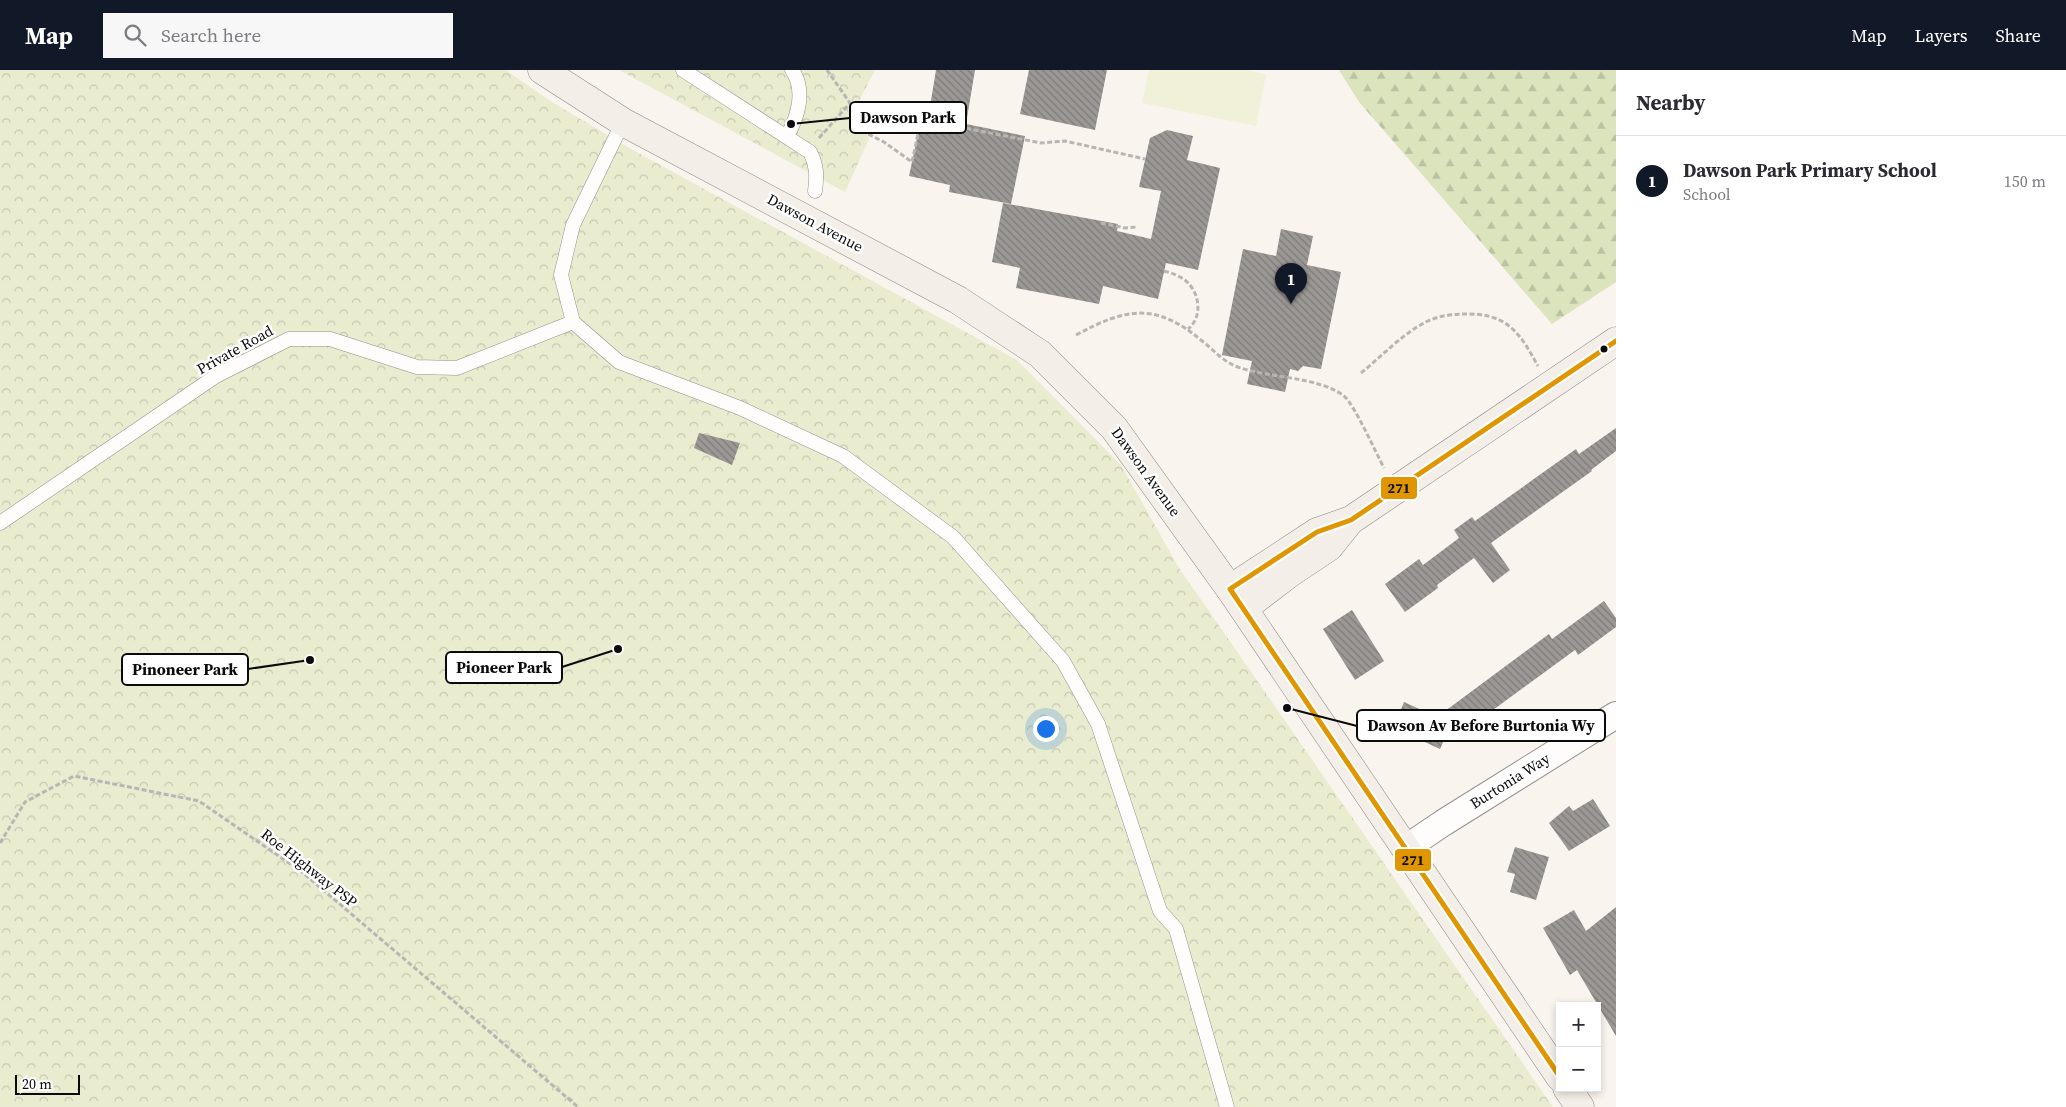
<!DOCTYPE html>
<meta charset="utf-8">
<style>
body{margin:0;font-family:"Source Serif 4",serif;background:#f7f7f7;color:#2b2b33}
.controls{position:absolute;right:15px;bottom:15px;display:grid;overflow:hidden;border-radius:0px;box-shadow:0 2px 8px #0003}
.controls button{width:45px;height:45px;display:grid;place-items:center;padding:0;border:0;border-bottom:1px solid #e1e1e2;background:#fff;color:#2b2b33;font:25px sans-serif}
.scale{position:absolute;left:15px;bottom:12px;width:65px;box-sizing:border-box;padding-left:5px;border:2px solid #0b0b0b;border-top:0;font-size:14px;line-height:18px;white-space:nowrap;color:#0b0b0b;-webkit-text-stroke:4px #fff;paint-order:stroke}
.you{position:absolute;left:1045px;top:658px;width:18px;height:18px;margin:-12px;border:4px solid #fff;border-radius:50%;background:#1a73e8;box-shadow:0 0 0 8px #1a73e833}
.badge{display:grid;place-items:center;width:32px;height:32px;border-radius:50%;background:#111827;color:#fff;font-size:16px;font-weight:700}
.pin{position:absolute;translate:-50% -41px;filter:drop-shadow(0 1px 2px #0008)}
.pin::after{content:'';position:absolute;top:26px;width:18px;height:15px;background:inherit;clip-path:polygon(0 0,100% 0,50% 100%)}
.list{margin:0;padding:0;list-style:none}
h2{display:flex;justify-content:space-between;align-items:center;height:65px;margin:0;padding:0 20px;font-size:21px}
h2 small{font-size:16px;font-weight:400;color:#7c7c81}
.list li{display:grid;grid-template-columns:32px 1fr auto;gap:15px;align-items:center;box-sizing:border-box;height:90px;padding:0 20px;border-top:1px solid #e1e1e2}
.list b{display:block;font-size:19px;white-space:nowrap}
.list p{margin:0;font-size:16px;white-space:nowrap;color:#7c7c81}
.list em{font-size:16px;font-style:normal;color:#7c7c81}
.icon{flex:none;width:28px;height:28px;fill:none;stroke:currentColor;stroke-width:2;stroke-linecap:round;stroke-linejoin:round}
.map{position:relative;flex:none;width:1616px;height:1037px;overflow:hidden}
header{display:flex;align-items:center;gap:30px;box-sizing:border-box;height:70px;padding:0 25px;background:#111827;color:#fff}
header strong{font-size:24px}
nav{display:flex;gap:28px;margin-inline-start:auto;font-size:18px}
.search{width:350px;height:45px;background:#f7f7f7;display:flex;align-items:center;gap:12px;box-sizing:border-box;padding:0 18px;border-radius:0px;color:#7c7c81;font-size:19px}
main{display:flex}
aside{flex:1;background:#fff}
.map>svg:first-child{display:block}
</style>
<header>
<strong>Map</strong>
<div class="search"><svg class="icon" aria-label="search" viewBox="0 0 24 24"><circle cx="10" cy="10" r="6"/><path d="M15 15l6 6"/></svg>Search here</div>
<nav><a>Map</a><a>Layers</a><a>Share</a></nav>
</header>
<main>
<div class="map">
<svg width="1616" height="1037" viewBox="0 0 1616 1037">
<defs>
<pattern id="forest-firs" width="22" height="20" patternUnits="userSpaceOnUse" patternTransform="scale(1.25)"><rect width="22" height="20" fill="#dce4be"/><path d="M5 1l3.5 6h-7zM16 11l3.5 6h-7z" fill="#bbc2a2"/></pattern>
<pattern id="park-crowns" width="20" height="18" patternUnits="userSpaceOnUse" patternTransform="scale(1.25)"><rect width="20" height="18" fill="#e9eccf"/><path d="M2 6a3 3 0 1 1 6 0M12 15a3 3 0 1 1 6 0" fill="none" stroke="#c6c9b0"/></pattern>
<pattern id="building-back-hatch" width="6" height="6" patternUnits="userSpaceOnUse" patternTransform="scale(1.25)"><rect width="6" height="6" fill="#9c9895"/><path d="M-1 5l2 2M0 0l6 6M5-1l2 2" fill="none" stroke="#7d7a78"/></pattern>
</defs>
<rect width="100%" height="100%" fill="#faf4ee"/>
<path fill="url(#forest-firs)" d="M1339,0H1616V212L1552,254L1359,32Z"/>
<g fill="url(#park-crowns)">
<path d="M0,0H506L552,32L631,79L1017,290L1121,395L1179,498L1553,1037H0Z"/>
<path d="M619,0H875L855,39L869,69L845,122Z"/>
</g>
<path fill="#f1f1d9" d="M1149,0H1247L1266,4L1256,56L1142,33Z"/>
<g fill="url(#building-back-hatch)">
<path d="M936,0H975L966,54L1025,66L1011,134L949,122L950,115L909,106L919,59L926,61Z"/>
<path d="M1029,0H1107L1095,60L1020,44Z"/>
<path d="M1167,60L1193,66L1187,90L1220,98L1198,200L1166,193L1158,229L1103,216L1099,234L1016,218L1020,198L992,192L1003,133L1118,154L1117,161L1151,169L1161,121L1139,117L1150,68Z"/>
<path d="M1281,159L1313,166L1307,195L1341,202L1321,299L1303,296L1298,301L1290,299L1285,322L1247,314L1252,291L1222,285L1243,179L1276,186Z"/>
<path d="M1616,358V381L1591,400L1592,401L1491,473L1510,500L1493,513L1474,488L1437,515L1438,518L1405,542L1385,514L1419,489L1423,495L1459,468L1454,460L1472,447L1475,451L1576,379L1579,384Z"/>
<path d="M699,363L740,373L732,395L694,378Z"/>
<path d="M1604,531L1616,548V557L1578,585L1575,580L1467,659L1456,644L1440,679L1418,669L1422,660L1397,649L1404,632L1437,647L1549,564L1552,569Z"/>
<path d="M1352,540L1384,591L1355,610L1323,559Z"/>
<path d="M1593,729L1610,756L1569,781L1549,753L1569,736L1573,741Z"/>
<path d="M1515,777L1549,787L1536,830L1510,822L1515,804L1507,802Z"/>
<path d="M1616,837V966L1577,900L1570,905L1543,858L1574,840L1586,861Z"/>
</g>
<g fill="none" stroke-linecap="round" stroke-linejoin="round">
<defs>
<g id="lane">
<path d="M683,0L810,82C817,95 817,106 815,121"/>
<path d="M623,52L573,155L561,205L573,252L619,292L740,338L843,386L953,467L1063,591L1098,654L1160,841L1176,859L1227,1037"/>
<path d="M787,66C798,47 806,20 792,0"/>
<path d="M0,453L216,306L289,269H330L417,297L457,298L573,252"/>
</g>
<path id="street" d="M1406,778L1443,753L1616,645"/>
<g id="secondary">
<path d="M542,0L623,52L958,230L1040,284L1114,358L1230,519L1560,1007"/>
<path d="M1230,519L1317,462L1351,450L1616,271"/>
<path d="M1244,538L1290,503L1329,477L1350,451"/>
<path d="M1567,1018L1580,1037"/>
</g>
</defs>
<use href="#lane" stroke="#93908d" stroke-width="15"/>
<use href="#street" stroke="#93908d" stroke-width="28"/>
<use href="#secondary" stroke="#898784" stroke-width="29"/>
<g stroke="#b7b6b5" stroke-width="3" stroke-dasharray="5 2.5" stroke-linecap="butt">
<path d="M850,33L862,61L884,72L912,92L919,59L934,52L1041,73L1065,71L1145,89"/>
<path d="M819,68L850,33L827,0"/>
<path d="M1101,153L1125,158L1137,157"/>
<path d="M1164,201C1172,203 1180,206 1186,211C1200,223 1203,247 1188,259"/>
<path d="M1076,265C1126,238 1155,232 1201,270C1215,281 1224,293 1241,298C1271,308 1319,307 1344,326C1354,334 1376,383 1384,398"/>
<path d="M1361,303C1382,286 1403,263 1428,251C1441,245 1455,244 1469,244C1483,244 1498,247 1509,256C1522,266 1530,282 1538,296"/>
<path d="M0,773L25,732L74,706L199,731L302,802L578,1037"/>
</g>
<use href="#lane" stroke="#fefdfc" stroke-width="14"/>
<use href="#street" stroke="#fefdfc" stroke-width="26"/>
<use href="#secondary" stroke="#f3efe8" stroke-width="28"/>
<defs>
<path id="bus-1" d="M1560,1007L1230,519L1317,462L1351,450L1616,271"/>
</defs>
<use href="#bus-1" stroke="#fff" stroke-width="9"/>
<use href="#bus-1" stroke="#df9601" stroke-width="5"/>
</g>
<circle fill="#0b0b0b" stroke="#fff" stroke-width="2" cx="1604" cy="279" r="4.5"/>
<g text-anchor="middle" stroke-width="5" stroke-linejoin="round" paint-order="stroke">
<g font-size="15" fill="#0b0b0b" stroke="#fff">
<text transform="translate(815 153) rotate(28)" y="5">Dawson Avenue</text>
<text transform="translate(235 280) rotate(-29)" y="5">Private Road</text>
<text transform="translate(1146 402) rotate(54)" y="5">Dawson Avenue</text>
<text transform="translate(1510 711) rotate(-32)" y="5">Burtonia Way</text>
<text transform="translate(309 798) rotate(38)" y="5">Roe Highway PSP</text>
</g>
</g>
<path fill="none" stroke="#0b0b0b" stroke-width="2" d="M791 54L850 48M618 579L562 597M310 590L248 599M1287 638L1357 656"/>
<g fill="#0b0b0b" stroke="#fff" stroke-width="2">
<circle cx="791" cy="54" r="5"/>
<circle cx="618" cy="579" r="5"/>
<circle cx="310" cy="590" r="5"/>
<circle cx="1287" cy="638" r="5"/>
</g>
<g fill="#fff" stroke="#0b0b0b" stroke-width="2">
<rect x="850" y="32" width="116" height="31" rx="5"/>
<rect x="446" y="582" width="116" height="31" rx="5"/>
<rect x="122" y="584" width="126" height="31" rx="5"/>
<rect x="1357" y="640" width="248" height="31" rx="5"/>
</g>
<g font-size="16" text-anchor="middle" font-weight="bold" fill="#0b0b0b">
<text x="908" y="53">Dawson Park</text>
<text x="504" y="603">Pioneer Park</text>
<text x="185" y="605">Pinoneer Park</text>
<text x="1481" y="661">Dawson Av Before Burtonia Wy</text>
</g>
<g stroke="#fff" stroke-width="2">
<rect x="1380" y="406" width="38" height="24" rx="5" fill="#df9601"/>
<rect x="1394" y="778" width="38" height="24" rx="5" fill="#df9601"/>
</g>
<g font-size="14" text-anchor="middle" font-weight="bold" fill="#111">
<text x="1399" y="423">271</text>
<text x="1413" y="795">271</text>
</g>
</svg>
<div class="controls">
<button>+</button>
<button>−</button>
</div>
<div class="scale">20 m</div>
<div class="you"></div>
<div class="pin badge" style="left:1291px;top:234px">1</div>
</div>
<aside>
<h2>Nearby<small></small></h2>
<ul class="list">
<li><span class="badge">1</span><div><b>Dawson Park Primary School</b><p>School</p></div><em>150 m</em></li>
</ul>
</aside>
</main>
